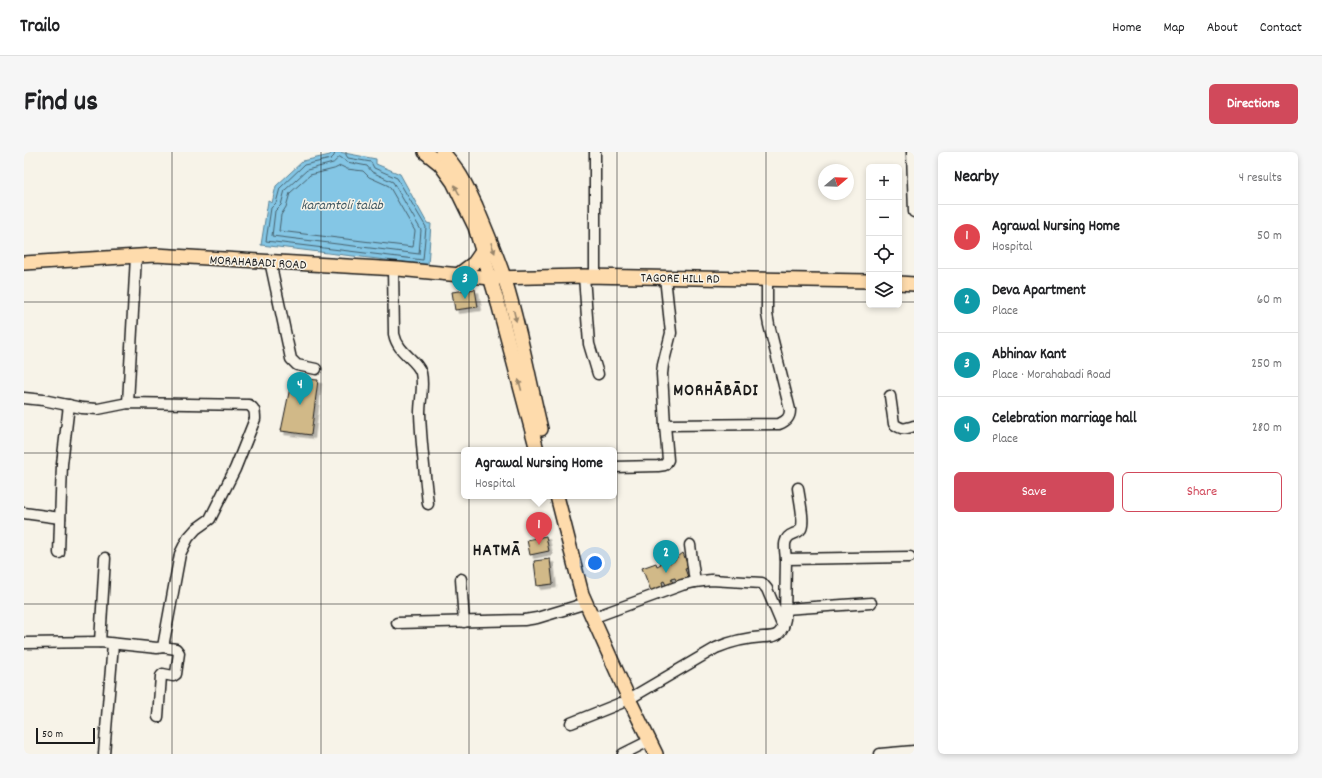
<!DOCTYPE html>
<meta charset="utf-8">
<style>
body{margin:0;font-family:Dekko,sans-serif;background:#f6f6f6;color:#202124}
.controls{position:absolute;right:12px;top:12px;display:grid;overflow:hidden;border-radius:6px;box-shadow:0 2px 6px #0003}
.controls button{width:36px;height:36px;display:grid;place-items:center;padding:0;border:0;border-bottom:1px solid #e0e0e0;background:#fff;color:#202124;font:20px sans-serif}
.compass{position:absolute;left:794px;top:12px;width:36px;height:36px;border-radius:50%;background:#fff;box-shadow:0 2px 6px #0003;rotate:71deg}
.scale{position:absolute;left:12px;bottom:10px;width:59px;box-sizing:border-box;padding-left:4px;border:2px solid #1c1c1c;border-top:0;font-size:11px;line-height:14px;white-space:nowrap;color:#1c1c1c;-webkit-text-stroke:3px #f7f3e8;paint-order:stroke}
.you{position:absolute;left:571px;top:411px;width:14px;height:14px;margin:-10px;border:3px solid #fff;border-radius:50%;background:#1a73e8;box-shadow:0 0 0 6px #1a73e833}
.badge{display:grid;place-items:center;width:26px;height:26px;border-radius:50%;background:#d1495b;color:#fff;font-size:13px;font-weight:700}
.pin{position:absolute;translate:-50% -33px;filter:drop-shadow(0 1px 2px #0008)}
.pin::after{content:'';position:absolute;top:21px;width:14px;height:12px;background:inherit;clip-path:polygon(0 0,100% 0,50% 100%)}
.popup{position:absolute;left:437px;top:295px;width:156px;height:52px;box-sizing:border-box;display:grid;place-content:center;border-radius:6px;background:#fff;filter:drop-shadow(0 1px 3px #0005);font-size:13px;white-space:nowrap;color:#757577}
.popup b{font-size:15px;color:#202124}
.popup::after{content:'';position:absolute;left:50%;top:100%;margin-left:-8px;border:8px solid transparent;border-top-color:#fff}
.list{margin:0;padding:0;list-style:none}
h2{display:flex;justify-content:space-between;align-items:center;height:52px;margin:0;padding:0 16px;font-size:17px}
h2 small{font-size:13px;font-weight:400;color:#757577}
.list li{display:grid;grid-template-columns:26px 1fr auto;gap:12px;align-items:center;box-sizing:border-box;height:64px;padding:0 16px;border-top:1px solid #e0e0e0}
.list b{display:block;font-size:15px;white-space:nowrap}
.list p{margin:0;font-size:13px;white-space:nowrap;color:#757577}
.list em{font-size:13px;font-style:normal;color:#757577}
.actions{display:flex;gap:8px;padding:12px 16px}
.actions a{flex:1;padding:9px 0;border:1px solid #d1495b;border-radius:6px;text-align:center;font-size:14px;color:#d1495b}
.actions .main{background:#d1495b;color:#fff}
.icon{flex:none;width:22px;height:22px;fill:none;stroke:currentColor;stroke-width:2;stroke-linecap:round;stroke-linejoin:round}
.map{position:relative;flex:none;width:890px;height:602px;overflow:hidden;border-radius:6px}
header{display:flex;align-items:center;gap:24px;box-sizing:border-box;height:56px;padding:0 20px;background:#fff;border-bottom:1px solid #e0e0e0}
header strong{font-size:19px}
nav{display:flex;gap:22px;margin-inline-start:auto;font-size:14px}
.intro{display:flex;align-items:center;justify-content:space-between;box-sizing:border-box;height:96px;padding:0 24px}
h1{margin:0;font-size:28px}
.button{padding:10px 18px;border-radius:6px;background:#d1495b;color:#fff;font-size:14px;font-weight:700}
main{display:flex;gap:24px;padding:0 24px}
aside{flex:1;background:#fff;border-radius:6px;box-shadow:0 2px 6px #0003}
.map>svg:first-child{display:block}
</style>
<header>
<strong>Trailo</strong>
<nav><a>Home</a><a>Map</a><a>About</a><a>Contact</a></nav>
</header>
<div class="intro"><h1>Find us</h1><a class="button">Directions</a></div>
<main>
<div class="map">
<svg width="890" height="602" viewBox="0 0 890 602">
<defs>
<filter id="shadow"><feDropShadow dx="3.5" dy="3.5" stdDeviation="0" flood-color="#0004"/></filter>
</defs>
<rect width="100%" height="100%" fill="#f7f3e8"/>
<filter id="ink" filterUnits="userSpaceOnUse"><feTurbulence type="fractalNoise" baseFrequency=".025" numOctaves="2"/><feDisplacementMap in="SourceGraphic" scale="8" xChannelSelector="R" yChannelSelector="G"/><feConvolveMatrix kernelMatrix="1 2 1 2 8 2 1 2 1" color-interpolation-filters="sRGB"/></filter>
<g filter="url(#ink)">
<path fill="#84c6e5" stroke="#5a8295" d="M308,0H315L352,7V12L376,22L403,71L407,72L404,113L237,93L244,49L248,51L252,34L279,9L306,3Z"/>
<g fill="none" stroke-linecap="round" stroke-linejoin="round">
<g stroke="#46606c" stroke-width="1">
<path d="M311,0L310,4L307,7L280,13L256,36L252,51L247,56L242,89L399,108L402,75L373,26L350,16L347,10L324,6L322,3V0"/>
<path d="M316,5L323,10L343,14L348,20L369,30L397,78L395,102L248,84L251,59L257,53L261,38L283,18L309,11Z"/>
<path d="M317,14L323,17L339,19L345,25L365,34L391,79L389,95L255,79L257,63L262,55L266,41L286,23L310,17Z"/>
</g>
</g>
<g fill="#d1b988" stroke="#1c1c1c" filter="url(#shadow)">
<path d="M451,137L454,155L431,158L428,140Z"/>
<path d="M268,226L294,228L287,283L257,279Z"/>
<path d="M522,384L525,399L506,403L503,388Z"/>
<path d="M659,401L665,416L661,417L664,425L653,430L651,426L647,427L649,431L642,433L640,429L638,430L639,434L627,439L618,416L632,411L633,414L637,412L636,410L644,407L646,411L652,408L651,407Z"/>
<path d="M526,407L529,432L513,434L510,409Z"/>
</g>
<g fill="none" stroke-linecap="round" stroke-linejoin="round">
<defs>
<g id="minor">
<path d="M571,0V125"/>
<path d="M888,0L890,60"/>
<path d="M246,109L267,207L273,213L292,217"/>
<path d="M369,116L370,182C374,202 393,207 397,221C400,234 396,248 396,261C397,292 401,322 404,352"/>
<path d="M560,124L565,192L574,222"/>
<path d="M866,244L870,272C878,278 881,277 890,274"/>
<path d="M0,246L19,248L58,256L74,257L104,251L225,253C231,257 231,260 231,267L211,317L186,367L172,377L164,386L156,402L139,495L133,496L76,490L0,491"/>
<path d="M104,251L112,104"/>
<path d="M641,273L755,272C762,269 766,266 766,258L745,173L743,162V127"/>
<path d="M590,315L634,314L641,313L644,308L641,273L638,222L639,213L647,181L641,125"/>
<path d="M0,361L36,366"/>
<path d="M666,393L671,430"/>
<path d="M35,401L38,312L45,253"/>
<path d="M762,407C761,397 758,386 769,382C772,381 775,380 777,377C781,370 775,345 774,336"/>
<path d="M437,427L440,470"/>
<path d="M761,457L847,451"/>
<path d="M568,466L658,433L671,430L687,428L738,431L743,437L759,475"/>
<path d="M373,471L500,468L513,466L556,453"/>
<path d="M76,490L81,406"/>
<path d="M605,547L692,496C708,489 722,486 739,485C744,485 750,485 754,482C758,479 760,472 761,467L762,407L886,405"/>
<path d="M134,565L137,524L139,522L149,524L152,522L155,501L152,497L139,495"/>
<path d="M547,571L597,551"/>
<path d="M80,602L89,492"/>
<path d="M599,602L625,589"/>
<path d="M856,602L890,599"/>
</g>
<g id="major">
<path d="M401,0L416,12L429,30L451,75L475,155L513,298"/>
<path d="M418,0C434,15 443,35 452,54C462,78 473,103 481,128C496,176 505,227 517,277"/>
<path d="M0,111L131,103L374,117L467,126L560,124L845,129"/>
<path d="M434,123L450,111L459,98"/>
<path d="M875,131L890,132"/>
<path d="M533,344L558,442L605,547L632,602"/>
</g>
</defs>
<use href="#minor" stroke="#1c1c1c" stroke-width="13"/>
<use href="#major" stroke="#1c1c1c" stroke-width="16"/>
<use href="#minor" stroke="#f7f3e8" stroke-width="10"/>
<use href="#major" stroke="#fedbac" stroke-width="13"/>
</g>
<defs><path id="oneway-solid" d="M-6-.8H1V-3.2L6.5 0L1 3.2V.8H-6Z"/></defs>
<g fill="#98856b">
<use href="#oneway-solid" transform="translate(433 38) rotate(-118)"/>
<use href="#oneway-solid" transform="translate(469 96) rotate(70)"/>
<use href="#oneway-solid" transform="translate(491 164) rotate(77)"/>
<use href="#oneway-solid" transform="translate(496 233) rotate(-105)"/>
</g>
</g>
<path fill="none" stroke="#1c1c1c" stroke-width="1" stroke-opacity="0.55" d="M148,0V602M297,0V602M445,0V602M593,0V602M742,0V602M0,150H845M875,150H890M0,301H890M0,452H890"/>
<g text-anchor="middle" stroke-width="3" stroke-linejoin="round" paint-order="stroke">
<g font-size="13" fill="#1c1c1c" stroke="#f7f3e8">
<text transform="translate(234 109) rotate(3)" y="5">MORAHABADI ROAD</text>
<text transform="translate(656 125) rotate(1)" y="5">TAGORE HILL RD</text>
</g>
<g font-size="14" font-style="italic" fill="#405862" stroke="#f7f3e8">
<text x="318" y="57">karamtoli talab</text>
</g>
<g font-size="17" font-weight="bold" letter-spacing="1" fill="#1c1c1c" stroke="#f7f3e8">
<text x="692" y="243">MORHĀBĀDI</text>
<text x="473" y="403">HATMĀ</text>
</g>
</g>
</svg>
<div class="controls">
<button>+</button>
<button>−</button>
<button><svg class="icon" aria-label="locate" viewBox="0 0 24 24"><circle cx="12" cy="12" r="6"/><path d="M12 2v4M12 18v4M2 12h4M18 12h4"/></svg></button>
<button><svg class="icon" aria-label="layers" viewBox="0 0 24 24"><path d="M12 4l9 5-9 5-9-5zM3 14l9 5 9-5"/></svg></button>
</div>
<svg class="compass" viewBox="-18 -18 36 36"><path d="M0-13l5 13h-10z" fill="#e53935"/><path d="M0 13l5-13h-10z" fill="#757577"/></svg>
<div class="scale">50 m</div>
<div class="you"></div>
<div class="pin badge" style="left:515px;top:393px;background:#e0444e">1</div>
<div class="popup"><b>Agrawal Nursing Home</b>Hospital</div>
<div class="pin badge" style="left:642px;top:421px;background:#0f9aa8">2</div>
<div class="pin badge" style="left:441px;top:147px;background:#0f9aa8">3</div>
<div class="pin badge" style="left:276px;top:253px;background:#0f9aa8">4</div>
</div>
<aside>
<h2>Nearby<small>4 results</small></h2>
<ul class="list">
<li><span class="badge" style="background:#e0444e">1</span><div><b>Agrawal Nursing Home</b><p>Hospital</p></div><em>50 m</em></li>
<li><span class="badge" style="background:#0f9aa8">2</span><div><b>Deva Apartment</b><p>Place</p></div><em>60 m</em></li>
<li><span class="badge" style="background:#0f9aa8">3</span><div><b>Abhinav Kant</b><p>Place · Morahabadi Road</p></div><em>250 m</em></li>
<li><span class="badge" style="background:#0f9aa8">4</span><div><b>Celebration marriage hall</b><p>Place</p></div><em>280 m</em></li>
</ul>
<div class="actions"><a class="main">Save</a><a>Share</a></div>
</aside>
</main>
